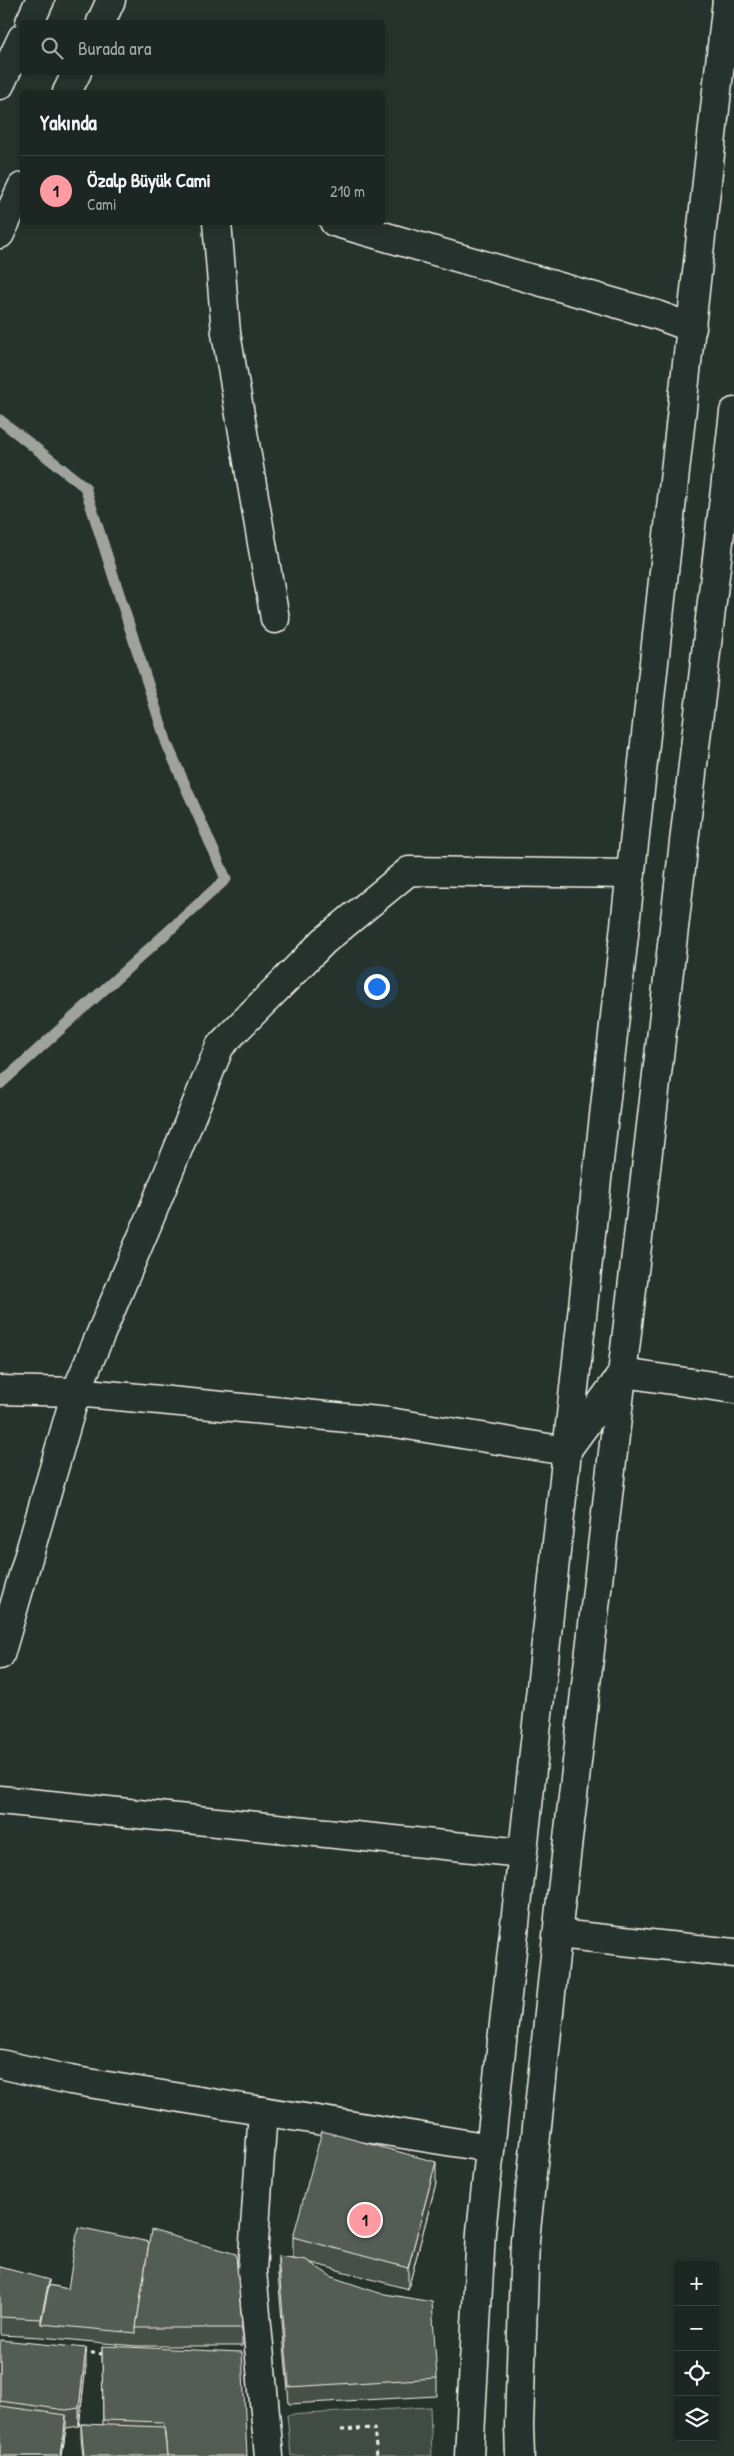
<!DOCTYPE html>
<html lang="tr">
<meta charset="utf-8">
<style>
body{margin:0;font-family:"Patrick Hand",sans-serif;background:#29322f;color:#f1f3f6}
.controls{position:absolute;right:15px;bottom:15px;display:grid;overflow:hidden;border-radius:5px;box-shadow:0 2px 8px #0003}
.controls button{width:45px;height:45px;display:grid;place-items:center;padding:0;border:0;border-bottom:1px solid #3a4340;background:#1c2622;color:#f1f3f6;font:25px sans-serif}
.you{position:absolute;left:376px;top:986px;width:18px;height:18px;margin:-12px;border:4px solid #fff;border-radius:50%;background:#1a73e8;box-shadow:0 0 0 8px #1a73e833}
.badge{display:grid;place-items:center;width:32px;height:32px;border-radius:50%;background:#ff9aa2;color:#111;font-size:16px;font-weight:700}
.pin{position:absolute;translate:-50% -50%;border:2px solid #fff;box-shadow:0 1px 5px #0006}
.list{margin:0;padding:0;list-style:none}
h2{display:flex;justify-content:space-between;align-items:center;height:65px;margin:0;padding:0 20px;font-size:21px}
h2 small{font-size:16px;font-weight:400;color:#a0a5a5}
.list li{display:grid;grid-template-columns:32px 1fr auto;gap:15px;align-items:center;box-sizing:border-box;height:70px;padding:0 20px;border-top:1px solid #3a4340}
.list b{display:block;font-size:19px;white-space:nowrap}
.list p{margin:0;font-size:16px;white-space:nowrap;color:#a0a5a5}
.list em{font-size:16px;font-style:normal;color:#a0a5a5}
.icon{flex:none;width:28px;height:28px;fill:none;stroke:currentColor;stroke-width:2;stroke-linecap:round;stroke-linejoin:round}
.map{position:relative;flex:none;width:734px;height:2456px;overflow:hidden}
.search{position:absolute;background:#1c2622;box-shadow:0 2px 8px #0003;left:20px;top:20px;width:365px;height:55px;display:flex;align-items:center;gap:12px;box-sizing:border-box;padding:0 18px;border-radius:5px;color:#a0a5a5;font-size:19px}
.panel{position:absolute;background:#1c2622;box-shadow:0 2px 8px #0003;left:20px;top:90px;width:365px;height:135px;border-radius:5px}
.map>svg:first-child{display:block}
</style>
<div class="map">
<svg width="734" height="2456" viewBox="0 0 734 2456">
<rect width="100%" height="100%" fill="#26332d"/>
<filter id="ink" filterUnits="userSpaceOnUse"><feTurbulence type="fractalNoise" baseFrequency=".02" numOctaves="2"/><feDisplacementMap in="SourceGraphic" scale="10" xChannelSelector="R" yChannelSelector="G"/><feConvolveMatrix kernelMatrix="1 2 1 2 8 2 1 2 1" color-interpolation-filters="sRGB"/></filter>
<g filter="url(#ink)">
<path fill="#414b45" stroke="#9a9e96" d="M430,2407L432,2456H291L287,2415Z"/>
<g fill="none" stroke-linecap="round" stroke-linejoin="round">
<path stroke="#9fa39b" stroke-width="11" d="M0,420L85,487L167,744L226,879L0,1084"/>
<defs>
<g id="minor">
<path d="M217,222L226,333L275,619"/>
<path d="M334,222L657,315L692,328"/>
<path d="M0,1390L76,1392L389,1422L566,1451L623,1373L734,1389"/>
<path d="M0,1655L76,1392L147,1225L220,1046L324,941L409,871L631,874"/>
<path d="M0,1800L522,1853"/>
<path d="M558,1934L734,1953"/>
<path d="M0,2064L70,2080L490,2148"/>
<path d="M263,2111L252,2271L269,2456"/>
</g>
<g id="secondary">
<path d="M469,2456L481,2232L727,0"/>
<path d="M520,2456L519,2426L525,2240L560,1908L734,412"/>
</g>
<g id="trunk">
<path d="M30,22L40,0"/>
<path d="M101,22L111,0"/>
<path d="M0,85L22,38"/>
<path d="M67,92L77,72"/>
<path d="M0,234L22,187"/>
</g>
</defs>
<use href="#minor" stroke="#f4f1e8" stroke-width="31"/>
<use href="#secondary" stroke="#f4f1e8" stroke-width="31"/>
<use href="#trunk" stroke="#f4f1e8" stroke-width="31"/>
<g stroke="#f4f1e8" stroke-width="3" stroke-dasharray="4 4" stroke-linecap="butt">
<path d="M83,2352L104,2354"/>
<path d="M341,2430L374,2428L377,2456"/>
<path d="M324,2454V2456"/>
</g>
<use href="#minor" stroke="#26332d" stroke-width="28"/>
<use href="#secondary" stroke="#26332d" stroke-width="28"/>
<use href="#trunk" stroke="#26332d" stroke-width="28"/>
</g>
<g fill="#474f49" stroke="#f4f1e8">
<path d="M436,2183L408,2289L308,2262L437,2378V2396L289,2404L278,2274V2256L299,2259L293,2258V2237Z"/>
<path d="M0,2267L49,2285L242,2328V2346H136L41,2337L0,2335Z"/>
<path d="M0,2340L86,2365L79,2426L66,2428L62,2456H0Z"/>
<path d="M102,2346L247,2456H83L81,2437V2424L103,2425Z"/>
</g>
<g fill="#39403c" stroke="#f4f1e8">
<path d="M436,2162V2183L408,2289V2268Z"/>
<path d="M49,2280V2298L41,2324V2319Z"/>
<path d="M86,2348V2365L79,2426V2408Z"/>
<path d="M66,2415V2428L62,2456H61Z"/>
</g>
<g fill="#525c55" stroke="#f4f1e8">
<path d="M322,2131L436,2162L408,2268L293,2237Z"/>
<path d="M78,2227L149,2242L136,2328V2333L41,2324L49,2285L68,2289Z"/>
<path d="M151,2230L236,2254L242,2328H136Z"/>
<path d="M278,2256L306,2260L332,2277L379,2293L432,2302L437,2378L289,2387Z"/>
<path d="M0,2267L49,2280L41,2319L0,2317Z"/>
<path d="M0,2340L86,2348L79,2408L66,2410L0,2401Z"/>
<path d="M102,2346L242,2352L247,2456H167L164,2422L103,2420Z"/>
<path d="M0,2406L66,2415L61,2456H0Z"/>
<path d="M81,2424L164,2427L167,2456H84Z"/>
</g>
</g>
</svg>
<div class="controls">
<button>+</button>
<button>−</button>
<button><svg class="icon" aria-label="locate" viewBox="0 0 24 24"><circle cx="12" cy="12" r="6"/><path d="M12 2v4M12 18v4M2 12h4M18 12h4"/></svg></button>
<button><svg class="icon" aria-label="layers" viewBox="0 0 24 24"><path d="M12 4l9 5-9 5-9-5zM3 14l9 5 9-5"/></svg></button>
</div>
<div class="you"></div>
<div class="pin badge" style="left:365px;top:2220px">1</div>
<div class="search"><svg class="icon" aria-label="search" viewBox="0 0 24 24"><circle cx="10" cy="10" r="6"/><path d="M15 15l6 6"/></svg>Burada ara</div>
<section class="panel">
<h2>Yakında<small></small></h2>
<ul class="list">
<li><span class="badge">1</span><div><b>Özalp Büyük Cami</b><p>Cami</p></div><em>210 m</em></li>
</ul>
</section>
</div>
